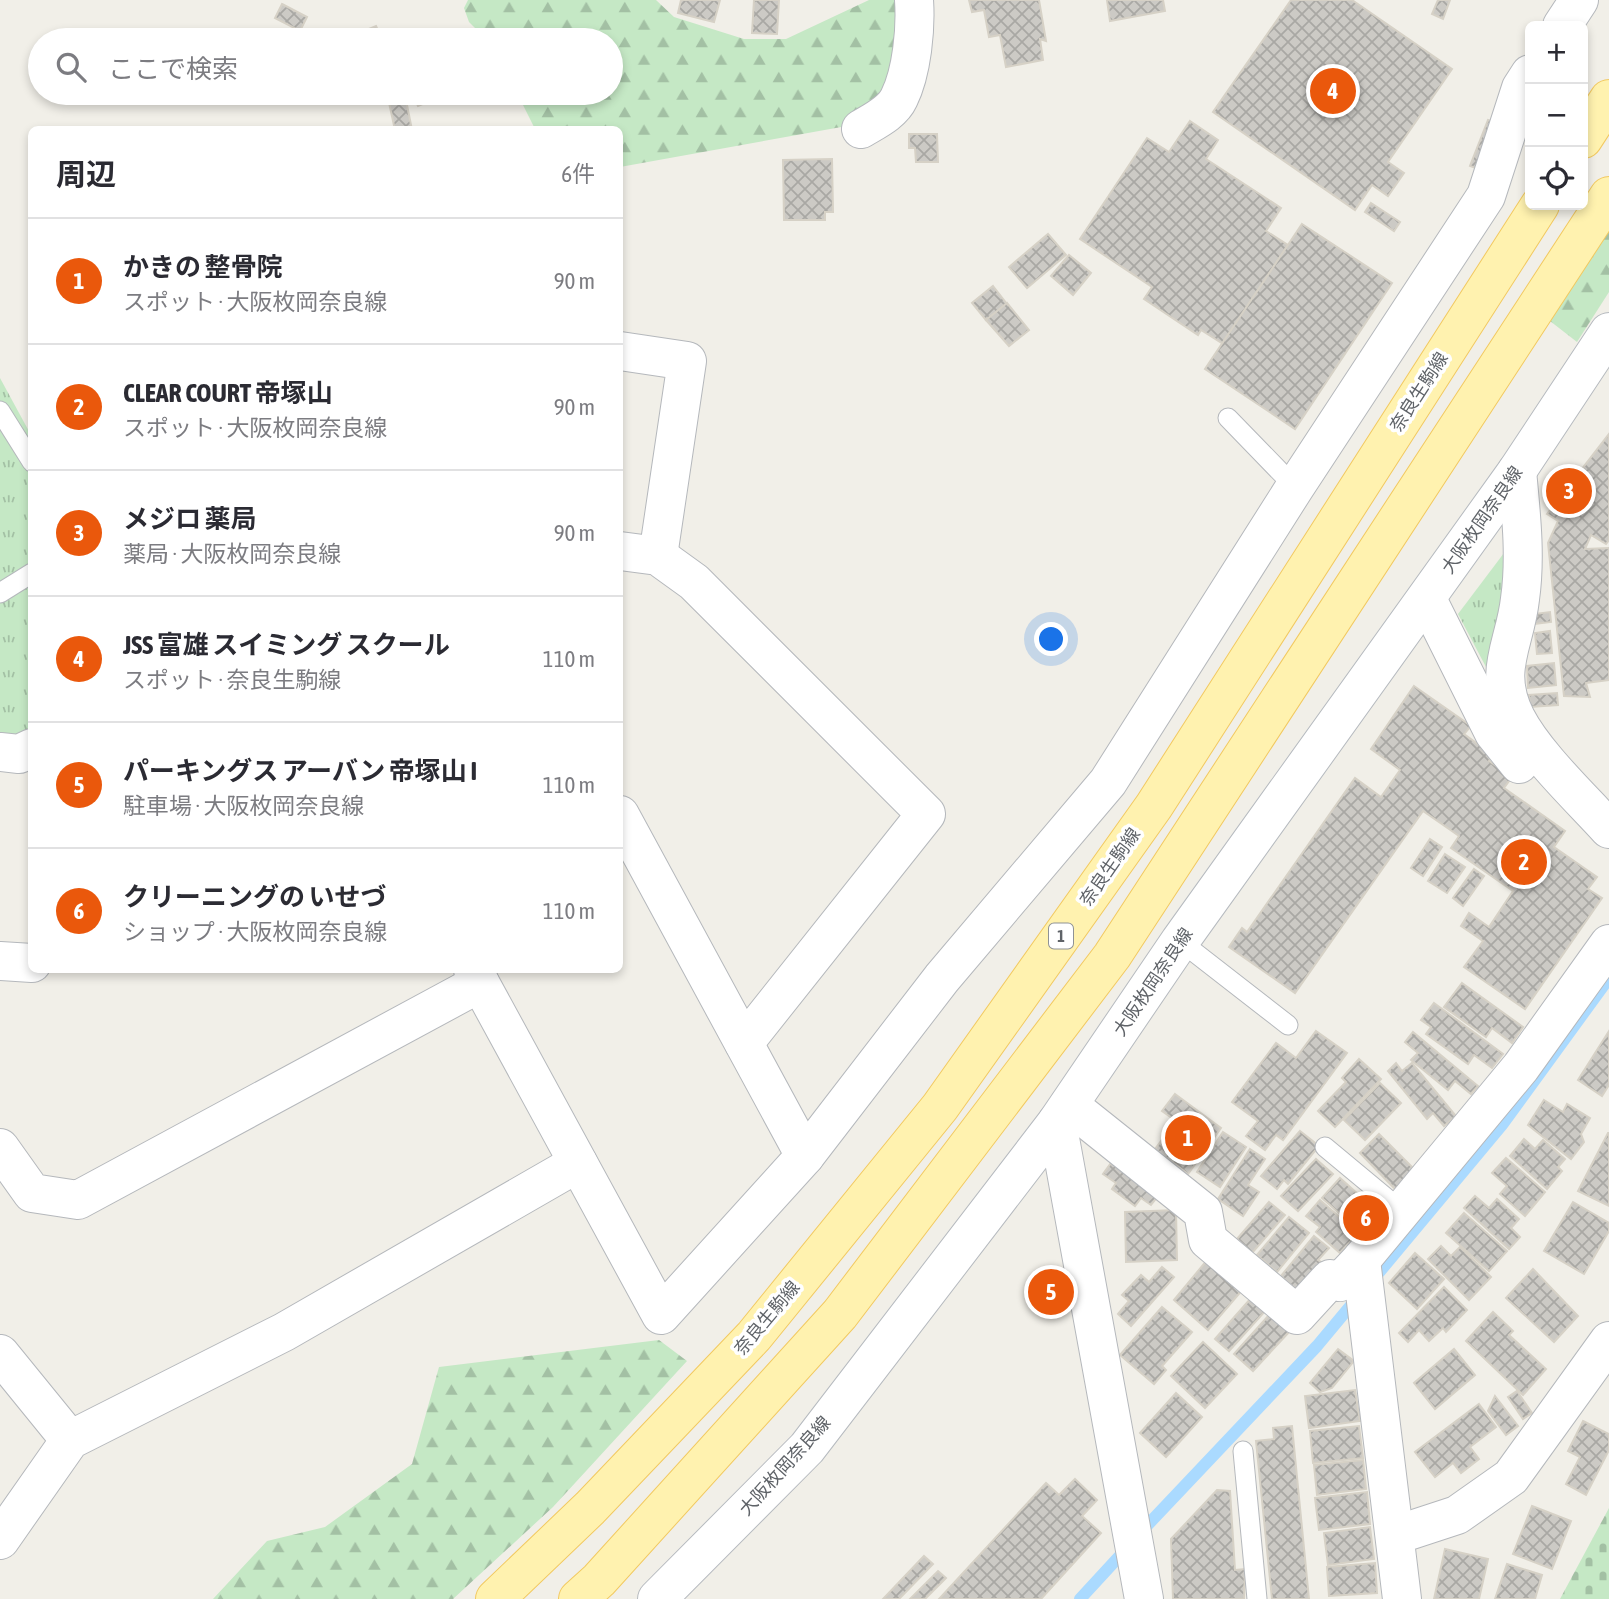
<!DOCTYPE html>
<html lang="ja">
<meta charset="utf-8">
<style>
body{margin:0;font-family:"Asap Condensed","Noto Sans JP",sans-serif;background:#f2f2f3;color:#2b2b33}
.controls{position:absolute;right:21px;top:21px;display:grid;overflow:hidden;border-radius:10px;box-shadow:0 4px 10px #0003}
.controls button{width:63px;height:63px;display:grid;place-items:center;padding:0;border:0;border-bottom:2px solid #e1e1e2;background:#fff;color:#2b2b33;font:35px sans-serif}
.you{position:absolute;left:1052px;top:640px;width:24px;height:24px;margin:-18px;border:5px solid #fff;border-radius:50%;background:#1a73e8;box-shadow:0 0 0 10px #1a73e833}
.badge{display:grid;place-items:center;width:46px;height:46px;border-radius:50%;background:#ea580c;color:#fff;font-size:23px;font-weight:700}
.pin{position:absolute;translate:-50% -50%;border:4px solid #fff;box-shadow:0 2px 7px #0006}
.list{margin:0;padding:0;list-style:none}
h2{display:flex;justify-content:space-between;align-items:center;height:91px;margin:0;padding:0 28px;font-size:30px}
h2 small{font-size:23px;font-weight:400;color:#7c7c81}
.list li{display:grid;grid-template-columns:46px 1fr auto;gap:21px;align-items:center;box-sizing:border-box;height:126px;padding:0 28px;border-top:2px solid #e1e1e2}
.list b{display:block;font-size:26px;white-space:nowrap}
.list p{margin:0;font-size:23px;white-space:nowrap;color:#7c7c81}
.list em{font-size:23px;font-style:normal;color:#7c7c81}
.icon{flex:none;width:38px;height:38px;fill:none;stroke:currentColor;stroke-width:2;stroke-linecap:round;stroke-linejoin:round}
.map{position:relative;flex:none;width:1609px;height:1599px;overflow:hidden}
.search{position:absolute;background:#fff;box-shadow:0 4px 10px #0003;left:28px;top:28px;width:595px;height:77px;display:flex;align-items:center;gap:18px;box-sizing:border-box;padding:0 24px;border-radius:38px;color:#7c7c81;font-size:26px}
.panel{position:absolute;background:#fff;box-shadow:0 4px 10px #0003;left:28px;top:126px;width:595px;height:847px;border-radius:10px}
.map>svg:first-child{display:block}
</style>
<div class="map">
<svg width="1609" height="1599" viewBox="0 0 1609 1599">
<defs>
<pattern id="grass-tufts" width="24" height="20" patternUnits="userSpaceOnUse" patternTransform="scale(1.75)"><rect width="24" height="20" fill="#c5e8c5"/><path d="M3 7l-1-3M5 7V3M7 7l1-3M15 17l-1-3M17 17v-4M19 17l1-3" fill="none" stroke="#a3c0a4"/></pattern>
<pattern id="forest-firs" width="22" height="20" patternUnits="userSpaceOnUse" patternTransform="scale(1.75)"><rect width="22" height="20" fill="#c5e8c5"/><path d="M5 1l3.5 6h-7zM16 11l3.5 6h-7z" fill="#a3c0a4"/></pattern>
<pattern id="cemetery-stones" width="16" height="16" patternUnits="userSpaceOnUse" patternTransform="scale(1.75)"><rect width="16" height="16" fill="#c5e8c5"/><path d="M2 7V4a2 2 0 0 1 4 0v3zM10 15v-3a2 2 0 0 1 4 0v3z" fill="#a3c0a4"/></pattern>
<pattern id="building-cross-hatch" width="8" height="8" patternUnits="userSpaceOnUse" patternTransform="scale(1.75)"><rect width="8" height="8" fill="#cccac5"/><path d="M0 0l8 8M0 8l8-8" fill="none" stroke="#a9a8a4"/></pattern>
</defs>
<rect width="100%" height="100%" fill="#f1efe8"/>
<g fill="url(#grass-tufts)">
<path d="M0,378L31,435L32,733L0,736Z"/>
<path d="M1510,545L1492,666L1486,667L1458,614Z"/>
</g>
<g fill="url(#forest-firs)">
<path d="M468,0H656L674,17L744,39H786L869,0H907L899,76L858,124L620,167V130L535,129L517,93H611V40H487L469,22L464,8Z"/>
<path d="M1609,230V292L1577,342L1550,321Z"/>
<path d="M659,1340L687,1361L553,1507L453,1599H213L267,1541L325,1527L412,1464L439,1367Z"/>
</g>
<path fill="url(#cemetery-stones)" d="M1609,1508V1599H1560Z"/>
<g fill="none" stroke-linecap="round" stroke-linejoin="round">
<g stroke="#aadaff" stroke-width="12">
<path d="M1371,1282L1502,1125L1609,978"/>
<path d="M1139,1534L1317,1346L1357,1298"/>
<path d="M1080,1599L1127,1548"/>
</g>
</g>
<g fill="url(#building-cross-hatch)" stroke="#d6d1c6" stroke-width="2">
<path d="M681,0H720L714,22L678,13Z"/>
<path d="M754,0H779L777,34L752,33Z"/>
<path d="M969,0H1039L1046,41L1040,39L1043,60L1006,67L1000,35L989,37L984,10L972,12Z"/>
<path d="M1107,0H1163L1165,11L1110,21Z"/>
<path d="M1291,0H1352L1452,69L1388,162L1404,173L1388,196L1372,185L1355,210L1213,112Z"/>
<path d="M1438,0H1450L1443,19L1432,14Z"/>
<path d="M282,4L307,17L300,31L275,18Z"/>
<path d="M376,26L382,40H342Z"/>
<path d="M412,93H449L418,106Z"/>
<path d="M405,95L412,130H395L388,98Z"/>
<path d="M1488,120L1499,124L1481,170L1470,166Z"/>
<path d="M1190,121L1218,140L1206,159L1281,208L1266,231L1288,245L1223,344L1201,330L1198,335L1144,299L1152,287L1080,239L1147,138L1169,152Z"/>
<path d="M909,134H937L938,162H916L915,148H909Z"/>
<path d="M832,159L833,212H825V220H784L783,160Z"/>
<path d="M1371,203L1400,222L1394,231L1365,212Z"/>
<path d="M1302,224L1392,283L1295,429L1205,369Z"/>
<path d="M1048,234L1066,255L1027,288L1009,267Z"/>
<path d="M1069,255L1091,273L1073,295L1051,276Z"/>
<path d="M993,286L1007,304L986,320L972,303Z"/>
<path d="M1007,303L1029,330L1009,346L986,320Z"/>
<path d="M1609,434V540L1606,544L1591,535L1585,549L1609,548V680L1586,683L1590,697L1564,696L1548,543L1558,521L1547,514Z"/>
<path d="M1550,612L1551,622L1535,624L1534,614Z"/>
<path d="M1550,631L1552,653L1537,654L1535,633Z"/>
<path d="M1554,663L1556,685L1528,688L1527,666Z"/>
<path d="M1414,686L1471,726L1464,734L1493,755L1489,761L1512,777L1504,788L1565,831L1554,847L1597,877L1588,889L1602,898L1525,1009L1464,967L1483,941L1461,926L1469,913L1489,927L1513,891L1451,848L1459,836L1423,811L1295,993L1229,947L1242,928L1247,932L1355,778L1381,797L1400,770L1371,749Z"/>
<path d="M1557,693L1558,705L1530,707L1529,695Z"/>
<path d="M1430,839L1442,847L1423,876L1411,868Z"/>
<path d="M1445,854L1465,867L1447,893L1428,881Z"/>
<path d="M1474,869L1484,876L1463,906L1453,898Z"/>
<path d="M1462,983L1523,1027L1512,1043L1492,1028L1486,1037L1444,1007Z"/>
<path d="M1434,1003L1503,1054L1492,1068L1474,1055L1468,1064L1426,1034L1431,1027L1421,1020Z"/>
<path d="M1316,1031L1347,1053L1283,1140L1276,1135L1265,1150L1246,1136L1258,1121L1232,1102L1276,1043L1296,1058Z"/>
<path d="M1609,1031V1085L1602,1096L1578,1080Z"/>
<path d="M1413,1032L1478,1086L1471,1094L1455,1081L1448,1090L1411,1060L1418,1053L1405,1042Z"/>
<path d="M1359,1059L1381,1079L1335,1127L1318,1111L1346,1082L1342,1078Z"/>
<path d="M1396,1063L1402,1071L1412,1063L1456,1116L1444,1126L1433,1113L1427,1119L1388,1071Z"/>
<path d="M1380,1083L1401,1103L1365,1140L1344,1120Z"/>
<path d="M1175,1094L1221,1128L1188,1174L1155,1149L1176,1121L1162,1111Z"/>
<path d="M1544,1100L1563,1112L1567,1104L1590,1118L1581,1134L1584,1142L1571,1159L1528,1125Z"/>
<path d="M1300,1131L1319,1146L1288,1184L1284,1180L1277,1189L1261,1176Z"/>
<path d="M1223,1132L1246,1147L1220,1187L1197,1172Z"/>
<path d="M1608,1133H1609V1206L1578,1191Z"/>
<path d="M1379,1134L1414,1169L1395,1189L1360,1153Z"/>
<path d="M1524,1139L1535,1149L1543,1140L1565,1159L1558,1167L1562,1171L1547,1189L1510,1156Z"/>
<path d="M1250,1149L1265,1159L1248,1185L1259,1192L1243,1216L1218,1199Z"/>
<path d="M1506,1158L1545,1192L1525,1216L1500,1194L1507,1186L1492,1173Z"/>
<path d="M1316,1159L1333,1174L1298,1211L1281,1196Z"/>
<path d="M1111,1163L1158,1196L1151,1205L1141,1198L1135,1206L1112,1189L1116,1183L1103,1174Z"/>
<path d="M1340,1178L1377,1211L1359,1231L1322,1198Z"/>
<path d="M1475,1196L1489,1208L1497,1199L1519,1219L1511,1228L1520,1237L1509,1249L1464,1208Z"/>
<path d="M1320,1200L1358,1233L1340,1253L1316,1232L1320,1227L1306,1216Z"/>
<path d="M1269,1202L1285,1215L1252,1253L1237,1239Z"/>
<path d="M1573,1202L1609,1223V1231L1584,1274L1544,1251Z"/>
<path d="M1176,1210L1177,1260L1126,1262L1125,1212Z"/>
<path d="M1464,1213L1507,1251L1489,1271L1446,1233Z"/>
<path d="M1289,1217L1309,1233L1277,1272L1257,1255Z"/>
<path d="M1314,1236L1329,1248L1318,1260L1323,1263L1299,1292L1281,1276Z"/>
<path d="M1441,1246L1451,1256L1460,1247L1491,1277L1469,1300L1428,1259Z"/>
<path d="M1415,1253L1444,1279L1417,1309L1389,1283Z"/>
<path d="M1208,1259L1243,1289L1208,1330L1174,1300Z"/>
<path d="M1162,1267L1174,1277L1131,1326L1118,1314L1129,1301L1122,1295L1141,1275L1149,1282Z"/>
<path d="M1533,1269L1578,1316L1554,1342L1506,1298Z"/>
<path d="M1444,1287L1467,1310L1446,1332L1443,1328L1429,1341L1419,1330L1408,1342L1399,1333Z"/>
<path d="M1252,1297L1266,1310L1229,1351L1215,1339Z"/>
<path d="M1162,1307L1192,1332L1162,1366L1166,1370L1154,1384L1120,1355Z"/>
<path d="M1493,1312L1513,1331L1509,1335L1546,1369L1523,1395L1466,1341Z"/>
<path d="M1270,1314L1290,1331L1253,1371L1234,1354Z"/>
<path d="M1203,1342L1237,1374L1205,1408L1171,1376Z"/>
<path d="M1338,1349L1354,1361L1332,1388L1320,1392L1310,1383Z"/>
<path d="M1454,1349L1475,1375L1435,1409L1414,1383Z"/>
<path d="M1355,1390L1360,1421L1309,1428L1305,1396Z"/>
<path d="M1517,1391L1532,1413L1523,1419L1508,1397Z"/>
<path d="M1176,1393L1202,1417L1166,1457L1140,1433Z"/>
<path d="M1495,1396L1518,1426L1506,1435L1488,1411Z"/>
<path d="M1479,1404L1496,1427L1470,1447L1479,1459L1461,1473L1453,1463L1435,1477L1415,1452Z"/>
<path d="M1583,1421L1609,1434V1450L1586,1495L1566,1484L1580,1457L1568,1451Z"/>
<path d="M1292,1426L1309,1599H1272L1256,1441L1274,1439L1273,1428Z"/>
<path d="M1359,1426L1363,1458L1313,1463L1310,1431Z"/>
<path d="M1363,1460L1366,1489L1317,1495L1314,1465Z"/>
<path d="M1075,1479L1097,1500L1082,1516L1101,1533L1041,1599H939L1046,1483L1059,1495Z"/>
<path d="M1217,1490L1230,1491L1235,1570L1245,1569L1244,1599H1173L1171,1539Z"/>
<path d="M1367,1492L1370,1524L1319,1530L1315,1498Z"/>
<path d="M1532,1506L1571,1521L1552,1569L1513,1554Z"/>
<path d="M1370,1527L1374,1559L1328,1565L1324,1533Z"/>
<path d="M1445,1549L1488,1559L1479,1599H1434Z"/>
<path d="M924,1556L933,1564L899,1599H883Z"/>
<path d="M1375,1563L1377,1593L1329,1596L1327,1567Z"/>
<path d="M1507,1564L1542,1575L1535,1599H1495Z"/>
<path d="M938,1571L946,1578L925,1599H910Z"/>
</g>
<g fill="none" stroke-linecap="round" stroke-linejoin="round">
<defs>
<g id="service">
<path d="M0,411L32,462"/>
<path d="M1228,418L1295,487"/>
<path d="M0,593L32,573"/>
<path d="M1180,941L1288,1025"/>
<path d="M1325,1147L1402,1211"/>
<path d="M1243,1451L1257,1599"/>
</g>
<g id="minor">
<path d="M1562,26L1579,0"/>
<path d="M861,129C874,121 892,113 899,98C912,72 916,28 914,0"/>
<path d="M620,351L687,361L658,556"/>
<path d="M1517,471C1521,513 1526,557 1520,599C1515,645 1492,670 1516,718C1535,755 1580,797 1609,829"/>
<path d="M620,551L658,556L694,582L926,814L744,1043"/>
<path d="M1427,599L1494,733L1519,764"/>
<path d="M0,752L19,754L32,748"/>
<path d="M620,815L805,1156"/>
<path d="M0,961L32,963"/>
<path d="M473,970L661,1315L805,1156L942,978L1108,782L1295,487L1486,196L1521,88L1530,74"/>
<path d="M1069,1105L1203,1212L1208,1240L1297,1315L1330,1279L1340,1282L1361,1260L1521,1067L1609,944"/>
<path d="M1057,1122L1144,1599"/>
<path d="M0,1148L32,1193L78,1200L480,983"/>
<path d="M1361,1260L1402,1599"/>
<path d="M0,1354L70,1440"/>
<path d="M1396,1535L1457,1515L1511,1477L1609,1341"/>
<path d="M0,1540L70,1440L284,1332L578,1163"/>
</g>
<path id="secondary" d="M657,1599L807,1448L1057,1122L1180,941L1517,471L1609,332"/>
<g id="primary">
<path d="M1583,139L1609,99"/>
<path d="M495,1599L590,1508L754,1336L940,1107L1154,806L1540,205"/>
<path d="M578,1599L599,1580L840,1314L1112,956L1609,196"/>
</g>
</defs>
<use href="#service" stroke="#b5b8bc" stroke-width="21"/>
<use href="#minor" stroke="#b5b8bc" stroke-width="40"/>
<use href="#secondary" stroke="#b6babf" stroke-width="40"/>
<use href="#primary" stroke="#f2c960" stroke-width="40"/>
<use href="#service" stroke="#fff" stroke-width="19"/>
<use href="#minor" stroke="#fff" stroke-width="38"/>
<use href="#secondary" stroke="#fff" stroke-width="38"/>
<use href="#primary" stroke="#fff2af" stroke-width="38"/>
</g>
<g text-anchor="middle" stroke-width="7" stroke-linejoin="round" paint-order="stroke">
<rect fill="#fff" stroke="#8f9295" stroke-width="2" x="1049" y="923.5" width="24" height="25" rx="5"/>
<g font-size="16" font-weight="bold" fill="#5f6368">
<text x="1061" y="942">1</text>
</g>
<g font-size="18" fill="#5f6368" stroke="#fff">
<text transform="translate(1419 392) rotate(-57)" y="6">奈良生駒線</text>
<text transform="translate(1482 520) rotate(-55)" y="6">大阪枚岡奈良線</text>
<text transform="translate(1110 867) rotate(-55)" y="6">奈良生駒線</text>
<text transform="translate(1153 982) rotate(-56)" y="6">大阪枚岡奈良線</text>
<text transform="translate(767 1318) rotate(-50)" y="6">奈良生駒線</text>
<text transform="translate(785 1466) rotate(-48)" y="6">大阪枚岡奈良線</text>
</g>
</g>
</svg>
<div class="controls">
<button>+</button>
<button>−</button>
<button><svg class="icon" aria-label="locate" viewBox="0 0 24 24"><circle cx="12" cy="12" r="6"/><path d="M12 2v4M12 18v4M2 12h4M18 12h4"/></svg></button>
</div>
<div class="you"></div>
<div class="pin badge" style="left:1188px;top:1138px">1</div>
<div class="pin badge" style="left:1524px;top:862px">2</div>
<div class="pin badge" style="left:1569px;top:491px">3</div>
<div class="pin badge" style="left:1333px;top:91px">4</div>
<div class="pin badge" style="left:1051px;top:1292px">5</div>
<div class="pin badge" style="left:1366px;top:1218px">6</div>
<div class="search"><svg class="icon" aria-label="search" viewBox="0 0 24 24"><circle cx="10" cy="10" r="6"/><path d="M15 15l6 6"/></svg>ここで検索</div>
<section class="panel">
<h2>周辺<small>6件</small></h2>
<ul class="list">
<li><span class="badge">1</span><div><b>かきの 整骨院</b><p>スポット · 大阪枚岡奈良線</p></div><em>90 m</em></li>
<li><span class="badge">2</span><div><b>CLEAR COURT 帝塚山</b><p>スポット · 大阪枚岡奈良線</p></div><em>90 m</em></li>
<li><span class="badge">3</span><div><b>メジロ 薬局</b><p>薬局 · 大阪枚岡奈良線</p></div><em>90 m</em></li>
<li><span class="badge">4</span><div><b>JSS 富雄 スイミング スクール</b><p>スポット · 奈良生駒線</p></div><em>110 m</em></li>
<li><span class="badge">5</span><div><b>パーキングス アーバン 帝塚山 I</b><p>駐車場 · 大阪枚岡奈良線</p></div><em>110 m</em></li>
<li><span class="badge">6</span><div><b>クリーニングの いせづ</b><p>ショップ · 大阪枚岡奈良線</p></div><em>110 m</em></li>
</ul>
</section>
</div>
